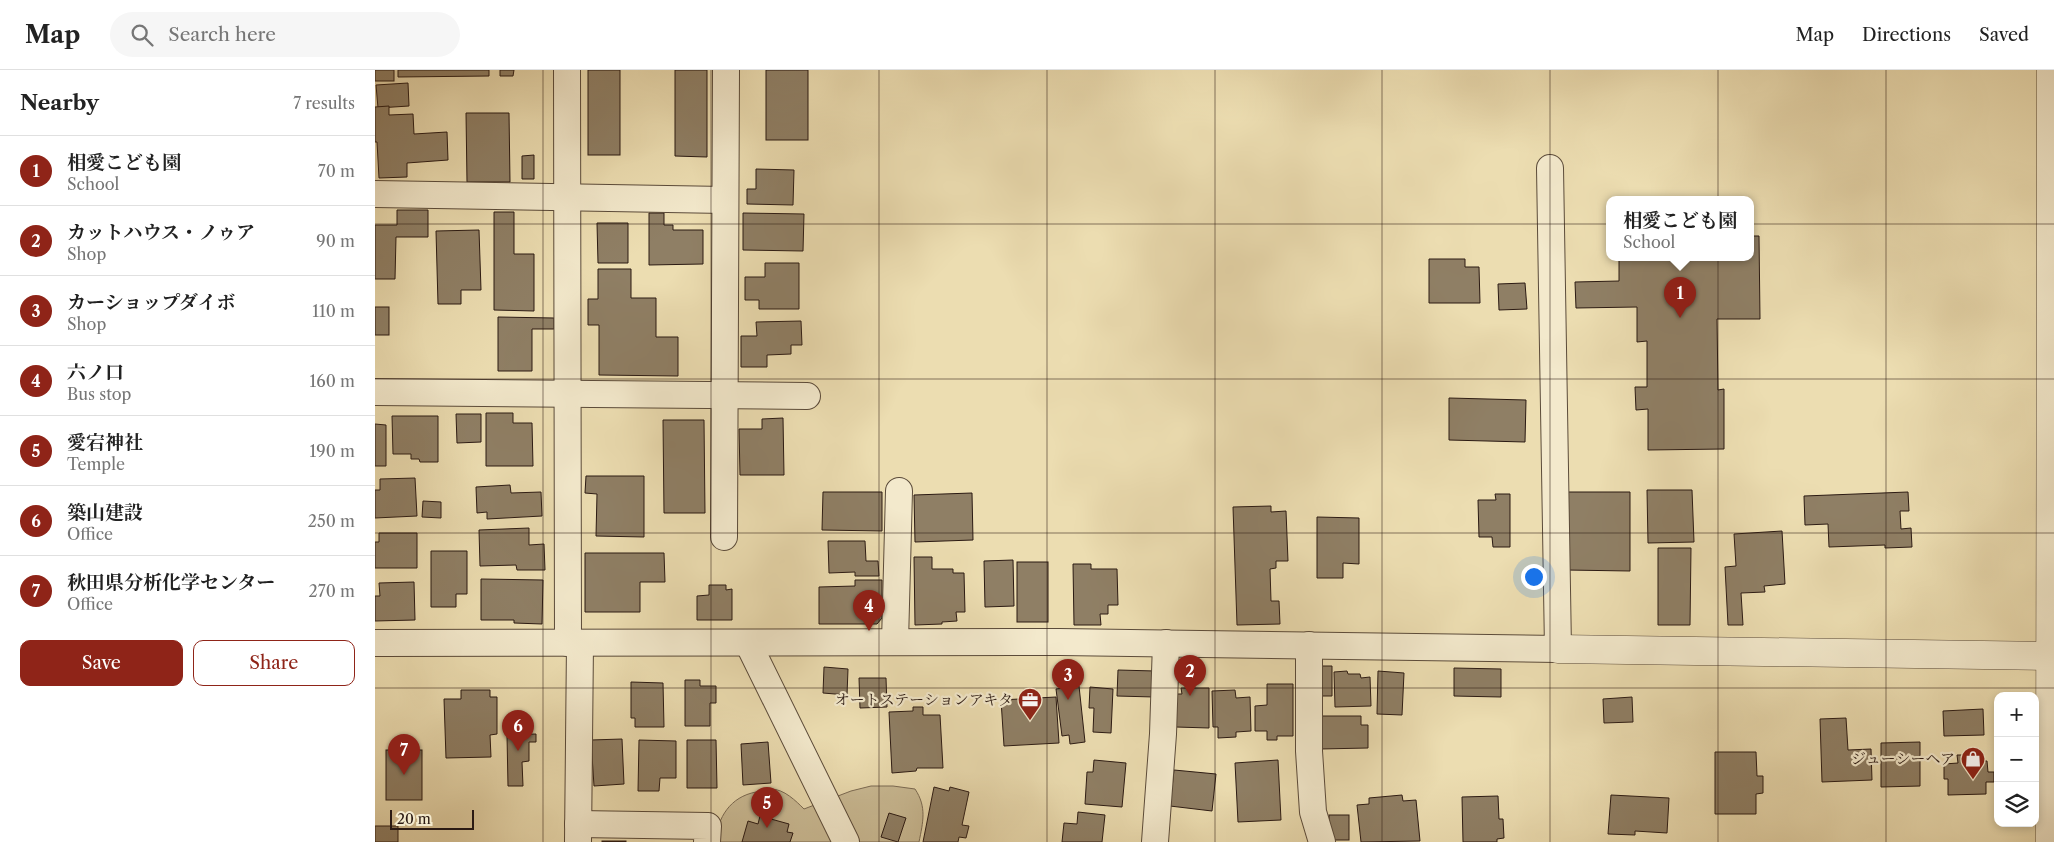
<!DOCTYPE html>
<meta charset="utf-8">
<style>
body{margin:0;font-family:"Libre Caslon Text","Noto Serif JP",serif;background:#f6f6f6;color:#222}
.controls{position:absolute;right:15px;bottom:15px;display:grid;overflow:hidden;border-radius:10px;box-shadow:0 2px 8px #0003}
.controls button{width:45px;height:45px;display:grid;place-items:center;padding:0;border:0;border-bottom:1px solid #e0e0e0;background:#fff;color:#222;font:25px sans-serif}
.scale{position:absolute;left:15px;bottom:12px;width:84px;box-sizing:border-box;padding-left:5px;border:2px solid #2b1a13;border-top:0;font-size:14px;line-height:18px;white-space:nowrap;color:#2b1a13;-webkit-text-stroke:4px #f3e9cc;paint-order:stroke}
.you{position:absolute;left:1158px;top:506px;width:18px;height:18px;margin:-12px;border:4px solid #fff;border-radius:50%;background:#1a73e8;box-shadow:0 0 0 8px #1a73e833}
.badge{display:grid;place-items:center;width:32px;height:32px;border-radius:50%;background:#8f2418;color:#fff;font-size:16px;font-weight:700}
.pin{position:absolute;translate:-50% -41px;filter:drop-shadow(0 1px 2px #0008)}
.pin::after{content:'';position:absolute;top:26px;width:18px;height:15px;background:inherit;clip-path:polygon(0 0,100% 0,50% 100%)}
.popup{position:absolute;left:1231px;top:126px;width:148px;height:65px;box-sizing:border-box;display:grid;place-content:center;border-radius:10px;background:#fff;filter:drop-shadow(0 1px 4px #0005);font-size:16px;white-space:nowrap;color:#767676}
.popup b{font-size:19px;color:#222}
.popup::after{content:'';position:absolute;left:50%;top:100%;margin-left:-10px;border:10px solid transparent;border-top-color:#fff}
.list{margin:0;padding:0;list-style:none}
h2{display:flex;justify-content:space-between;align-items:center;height:65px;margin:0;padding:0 20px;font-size:21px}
h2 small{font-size:16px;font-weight:400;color:#767676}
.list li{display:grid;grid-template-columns:32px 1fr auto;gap:15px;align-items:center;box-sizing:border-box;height:70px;padding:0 20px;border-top:1px solid #e0e0e0}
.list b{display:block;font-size:19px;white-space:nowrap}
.list p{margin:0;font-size:16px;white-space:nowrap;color:#767676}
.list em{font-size:16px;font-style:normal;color:#767676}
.actions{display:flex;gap:10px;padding:15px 20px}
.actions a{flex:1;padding:11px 0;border:1px solid #8f2418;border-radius:10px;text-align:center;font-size:18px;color:#8f2418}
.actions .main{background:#8f2418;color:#fff}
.icon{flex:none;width:28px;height:28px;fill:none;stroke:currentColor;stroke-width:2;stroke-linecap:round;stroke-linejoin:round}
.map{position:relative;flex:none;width:1679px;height:772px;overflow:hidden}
header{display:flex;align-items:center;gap:30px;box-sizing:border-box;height:70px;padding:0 25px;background:#fff;border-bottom:1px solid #e0e0e0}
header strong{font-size:24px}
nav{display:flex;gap:28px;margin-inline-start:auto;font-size:18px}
.search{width:350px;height:45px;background:#f6f6f6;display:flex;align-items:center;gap:12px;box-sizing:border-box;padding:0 18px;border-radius:28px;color:#767676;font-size:19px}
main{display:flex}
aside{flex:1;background:#fff}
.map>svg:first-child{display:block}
</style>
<header>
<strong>Map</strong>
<div class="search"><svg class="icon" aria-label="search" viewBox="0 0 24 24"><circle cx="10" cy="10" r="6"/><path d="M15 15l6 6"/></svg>Search here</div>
<nav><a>Map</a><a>Directions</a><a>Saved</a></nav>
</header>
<main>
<aside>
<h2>Nearby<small>7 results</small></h2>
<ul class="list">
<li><span class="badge">1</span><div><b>相愛こども園</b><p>School</p></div><em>70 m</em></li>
<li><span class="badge">2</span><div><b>カットハウス・ノゥア</b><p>Shop</p></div><em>90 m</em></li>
<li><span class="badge">3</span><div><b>カーショップダイボ</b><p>Shop</p></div><em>110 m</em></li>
<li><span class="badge">4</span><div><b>六ノ口</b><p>Bus stop</p></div><em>160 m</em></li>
<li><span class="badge">5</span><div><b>愛宕神社</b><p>Temple</p></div><em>190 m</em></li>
<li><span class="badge">6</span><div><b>築山建設</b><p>Office</p></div><em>250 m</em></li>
<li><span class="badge">7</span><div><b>秋田県分析化学センター</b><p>Office</p></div><em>270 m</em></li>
</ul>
<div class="actions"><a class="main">Save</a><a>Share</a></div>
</aside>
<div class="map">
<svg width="1679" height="772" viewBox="0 0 1679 772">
<rect width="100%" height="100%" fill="#ecddb1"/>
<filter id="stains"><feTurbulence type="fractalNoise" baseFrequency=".004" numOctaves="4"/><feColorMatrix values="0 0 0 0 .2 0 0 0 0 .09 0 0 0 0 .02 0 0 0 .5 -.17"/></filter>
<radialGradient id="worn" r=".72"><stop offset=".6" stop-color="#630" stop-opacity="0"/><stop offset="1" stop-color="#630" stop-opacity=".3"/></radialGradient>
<path fill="#cbbc96" stroke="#7b6b54" d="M496,716H518L540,719C552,737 548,752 544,772H340C343,747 355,727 381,722C386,721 392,718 396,719C409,719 421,731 429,739L476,721Z"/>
<g fill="#8f7f65" stroke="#2b1a13">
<rect x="0" y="0" width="19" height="11"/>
<path d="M23,0H114V6L23,7Z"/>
<path d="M125,0H139L138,6H125Z"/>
<rect x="213" y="0" width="32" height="85"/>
<path d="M300,0H332V87L300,86Z"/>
<rect x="391" y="0" width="42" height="70"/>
<path d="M33,13L34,36L3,38L1,15Z"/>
<path d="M14,36V45L38,44L39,64L72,62L73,90L32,93V107L4,108L2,72H0V37Z"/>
<path d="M91,43H134L135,112H92Z"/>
<path d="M159,85V109H147V86Z"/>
<path d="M381,99L419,100L418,135L372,134V119H381Z"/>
<path d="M22,140H53V167H21L20,209H0V155H22Z"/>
<path d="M119,142H139V184H159V241L119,240Z"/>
<path d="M274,143H289V155H298V160H328V194L274,195Z"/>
<path d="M368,143L429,144L428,181L368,180Z"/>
<path d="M222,153H253V193H223Z"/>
<path d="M104,160L106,220H86V234H63L61,161Z"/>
<path d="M1375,166H1384L1385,249H1342L1343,320L1349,319V379L1273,380V339L1261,340L1260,317H1272V271L1262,272V237L1201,238L1200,212L1244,211V187H1375Z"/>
<path d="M1054,189H1090V197H1104L1105,233H1054Z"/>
<path d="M390,193H424V239H384V230H370V207H390Z"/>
<path d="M223,199H256V228H281V267H303V306L224,305V255H213V229H223Z"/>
<path d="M1150,213L1152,239L1124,240L1123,214Z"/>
<rect x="0" y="237" width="14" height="28"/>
<path d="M123,247L179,248V259H157V301H123Z"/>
<path d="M426,251L427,275H416V284L392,285V297H366V266H382L381,252Z"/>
<path d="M1074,328L1151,330L1150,372L1074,370Z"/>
<path d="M111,343H138V353H157L158,396H111Z"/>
<path d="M81,344H106V372L82,373Z"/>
<path d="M17,346H63V392H45L44,389H36V384H18Z"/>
<path d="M408,348L409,405H365L364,359H387V349Z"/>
<path d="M288,350H329L330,443H289Z"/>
<path d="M0,354L11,355V396H0Z"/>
<path d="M211,406H269V467L221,466L222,424L210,423Z"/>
<path d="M40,408L42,446L0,448V420H5V409Z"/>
<path d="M135,415L136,423L166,422L167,446L112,449V442L102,443L101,417Z"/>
<path d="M1272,420H1317L1319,472L1273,473Z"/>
<path d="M448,422H507V461L447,460Z"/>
<path d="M1191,422H1255V501L1191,500Z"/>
<path d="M1533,422L1534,441H1525L1526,459L1536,458L1537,477L1510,478V475L1454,477L1453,454L1430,455L1429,426Z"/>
<path d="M597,423L598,470L540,472L539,425Z"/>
<path d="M1120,424H1135V477H1118L1117,467H1104L1103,430H1121Z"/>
<path d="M48,431L66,432V448L47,447Z"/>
<path d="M896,436V442L911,441L913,491H901V498L895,499L896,531H904L905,554L862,555L858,437Z"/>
<path d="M942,447L984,448V494L968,493V508H942Z"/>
<path d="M154,458V475L169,474L170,500H142L141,495L105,496L104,460Z"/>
<path d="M1407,461L1410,514L1389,516L1390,522L1366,523L1368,555H1353L1350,497L1361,496L1359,464Z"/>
<path d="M4,463H42V498H0V472H4Z"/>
<path d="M453,471H490L491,491H503L504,506H480V502L454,503Z"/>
<path d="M1283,478H1316L1315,555H1283Z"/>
<path d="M56,481H92V524H81V537H56Z"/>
<path d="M210,483H289L290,512H265V542H210Z"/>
<path d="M539,487H557V499H578V503H589L590,542H581L582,551L567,552V554L540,555Z"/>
<path d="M638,490L639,536L610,537L609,491Z"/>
<rect x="642" y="492" width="31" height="60"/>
<path d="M698,494H716V499H742L743,535H733V544H725L726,555H699Z"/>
<path d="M106,509L168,510L167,554L139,553V550H106Z"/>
<path d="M480,510H507V548L502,554H444V517L480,516Z"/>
<path d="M39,512L40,550L0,551V526H5L4,513Z"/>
<path d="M334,515H351V520L357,519V550H322V526L334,525Z"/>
<path d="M945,596H957V626H944Z"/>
<path d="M449,597L473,599L472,625L448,623Z"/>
<path d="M1079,598L1126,599V627L1079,626Z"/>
<path d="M743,600L780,601L779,627L742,626Z"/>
<path d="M972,601L973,604H985L986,608L995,607L996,636L960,637L959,602Z"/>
<path d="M1003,601L1029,603L1027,645L1002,644Z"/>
<path d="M484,608H511L512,637L485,638Z"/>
<path d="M310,610H325V616H341V633H335V656H310Z"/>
<path d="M256,612L288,613L289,657H260V648H256Z"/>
<path d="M892,614H918V666H902V670H892V661H880V636L892,635Z"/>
<path d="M704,616L710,672L695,674L694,665L687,666L681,619Z"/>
<path d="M715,617L738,619L736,663L718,662L719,638H714Z"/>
<path d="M806,618H834V658L801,657V624H807Z"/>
<path d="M86,620H115V627H122V664L115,665L116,687L71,688L69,629H86Z"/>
<path d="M860,620L861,628L875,627L876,661L861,662V667L843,668V657H838L837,621Z"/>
<path d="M681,627L684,673L629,676L626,630Z"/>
<path d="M1257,627L1258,652L1229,653L1228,629Z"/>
<path d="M538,637H548V645H565L568,698H542L541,701L517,703L514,642L538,641Z"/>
<path d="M1608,639L1609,665L1569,666L1568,641Z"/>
<path d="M945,646H986V655H993V678L945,679Z"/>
<path d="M1471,648L1473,680L1496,679L1497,710L1447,712L1445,649Z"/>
<path d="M161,664V672H154V691L147,692L148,716H133L132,665Z"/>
<path d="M247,669L249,714L219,716L216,670Z"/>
<path d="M264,670L301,671V708H285L284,721H263Z"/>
<path d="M312,670H341L342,718H312Z"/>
<path d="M393,672L396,713L368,715L366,674Z"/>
<path d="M1545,672V716L1506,717V673Z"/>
<rect x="11" y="680" width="36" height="50"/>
<path d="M1340,682H1381L1382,706H1388V723L1381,724V744H1340Z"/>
<path d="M1582,685H1594V691H1612L1613,702H1619V712H1611V724L1573,725V709H1569V694L1583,693Z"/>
<path d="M719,690L751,693L747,737L710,734L712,702H718Z"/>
<path d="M903,690L906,750L863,752L860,693Z"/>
<path d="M799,700L841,704L837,741L795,736Z"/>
<path d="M559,717L574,721L575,717L594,722L587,755L594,756L591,768L584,767L583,772H548Z"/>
<path d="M1027,725L1028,731L1041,730L1045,771L986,772L982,735L994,734V728Z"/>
<path d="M1236,725L1294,728L1292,763L1260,761V765L1233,764Z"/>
<path d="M1123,726L1124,749H1128L1129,768L1122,769V772H1088L1087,727Z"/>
<path d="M703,742L730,745L727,772H687L689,753L702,754Z"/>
<path d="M514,743L531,748L523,772L506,767Z"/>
<rect x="954" y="745" width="20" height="25"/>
<path d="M385,746L414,754L412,762L418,763L415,772H367L373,751L383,754Z"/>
<rect x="0" y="756" width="23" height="16"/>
<rect x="227" y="771" width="24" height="1"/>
</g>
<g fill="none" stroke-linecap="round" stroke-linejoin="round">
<defs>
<g id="minor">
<path d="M192,0L193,573"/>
<path d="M0,124L350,130"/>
<path d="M0,322L432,326"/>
<path d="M349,467L351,0"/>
<path d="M520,572L524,421"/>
<path d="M0,573L685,572L1183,579L1175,98"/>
<path d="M373,573L471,772"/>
<path d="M934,575V681L938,742L947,772"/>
<path d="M203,754L333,756L332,772"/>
<path d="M203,772L205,573"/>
<path d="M780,772L788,664L791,573"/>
</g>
<g id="tertiary">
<path d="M1183,579L1679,586"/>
<path d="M1675,772L1676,0"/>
</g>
</defs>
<use href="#minor" stroke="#5b4b3a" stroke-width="28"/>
<use href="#tertiary" stroke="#5b4b3a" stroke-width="29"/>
<use href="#minor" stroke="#f3e9cc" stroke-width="26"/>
<use href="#tertiary" stroke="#f3e9cc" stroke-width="28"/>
</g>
<path fill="none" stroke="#2b1a13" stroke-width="1" stroke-opacity="0.55" d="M168,0V772M336,0V772M504,0V772M672,0V772M840,0V772M1007,0V772M1175,0V772M1343,0V772M1511,0V772M0,154H1679M0,309H1679M0,463H1679M0,618H1679"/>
<defs>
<symbol id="office-pin" viewBox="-11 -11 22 30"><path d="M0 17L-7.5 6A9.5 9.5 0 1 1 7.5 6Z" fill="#8f2418" stroke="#f3e9cc"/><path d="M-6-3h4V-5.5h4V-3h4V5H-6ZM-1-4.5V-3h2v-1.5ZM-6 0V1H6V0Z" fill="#fff"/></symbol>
<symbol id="shop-pin" viewBox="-11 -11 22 30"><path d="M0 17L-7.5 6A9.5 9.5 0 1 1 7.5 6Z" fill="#8f2418" stroke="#f3e9cc"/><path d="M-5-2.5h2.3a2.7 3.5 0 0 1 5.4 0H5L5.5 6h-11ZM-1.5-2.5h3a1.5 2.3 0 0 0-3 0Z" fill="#fff"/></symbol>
</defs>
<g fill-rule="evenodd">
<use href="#office-pin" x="641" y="616" width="28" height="38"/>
<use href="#shop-pin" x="1584" y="675" width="28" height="38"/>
</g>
<g text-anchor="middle" stroke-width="4.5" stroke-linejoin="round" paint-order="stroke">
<g font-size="15" fill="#2b1a13" stroke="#f3e9cc" text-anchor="end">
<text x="638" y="635">オートステーションアキタ</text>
<text x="1580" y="694">ジューシーヘア</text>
</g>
</g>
<rect width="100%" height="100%" filter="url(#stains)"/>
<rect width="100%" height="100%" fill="url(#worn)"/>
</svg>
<div class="controls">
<button>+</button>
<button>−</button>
<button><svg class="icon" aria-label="layers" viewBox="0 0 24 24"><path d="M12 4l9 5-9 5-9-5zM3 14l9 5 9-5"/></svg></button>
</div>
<div class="scale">20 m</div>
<div class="you"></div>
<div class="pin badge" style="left:1305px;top:248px">1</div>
<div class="popup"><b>相愛こども園</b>School</div>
<div class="pin badge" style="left:815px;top:626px">2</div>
<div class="pin badge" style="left:693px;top:630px">3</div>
<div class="pin badge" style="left:494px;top:561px">4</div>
<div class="pin badge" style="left:392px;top:758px">5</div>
<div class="pin badge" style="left:143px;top:681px">6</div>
<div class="pin badge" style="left:29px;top:705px">7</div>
</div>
</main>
